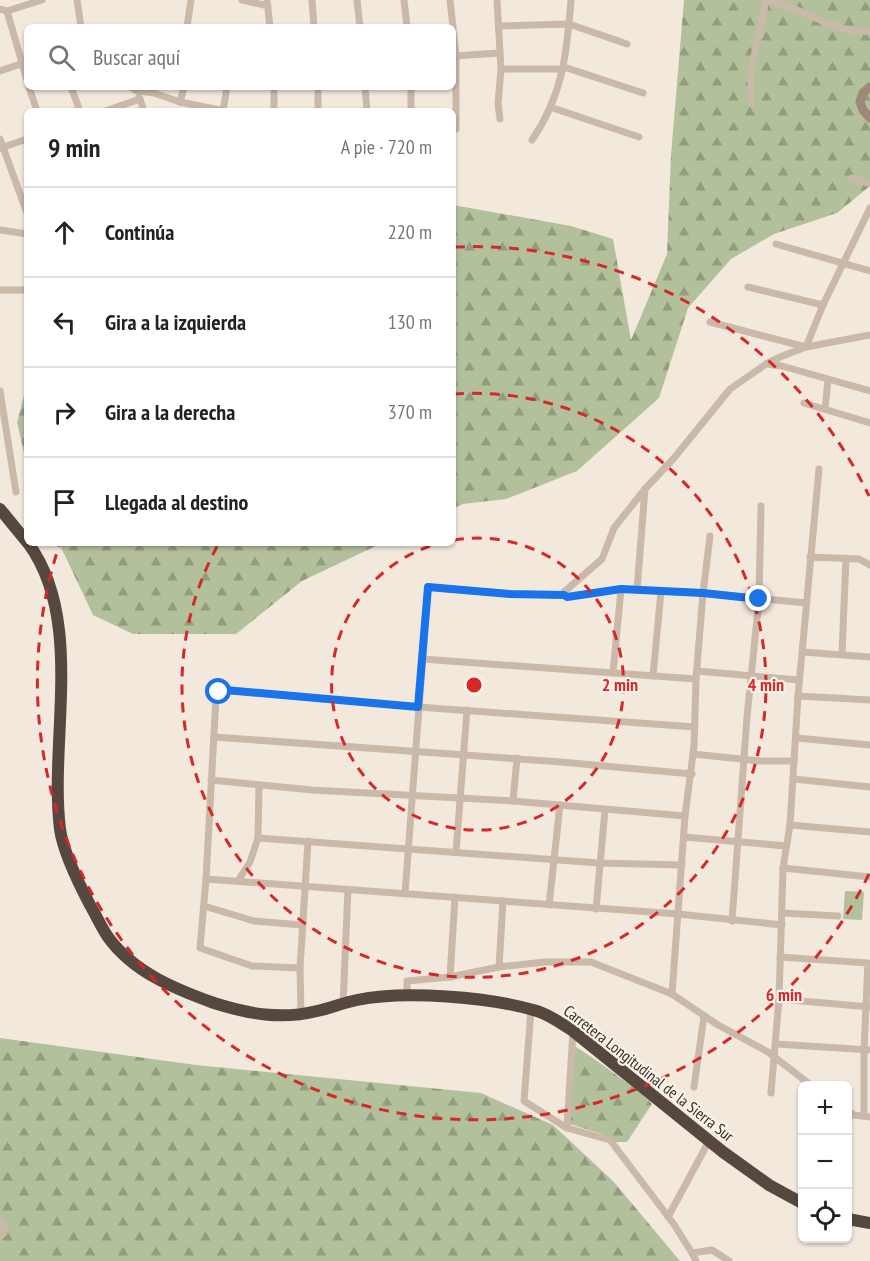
<!DOCTYPE html>
<html lang="es">
<meta charset="utf-8">
<style>
body{margin:0;font-family:"PT Sans Narrow",sans-serif;background:#f6f6f6;color:#222}
.controls{position:absolute;right:18px;bottom:18px;display:grid;overflow:hidden;border-radius:9px;box-shadow:0 2px 4px #0004}
.controls button{width:54px;height:54px;display:grid;place-items:center;padding:0;border:0;border-bottom:2px solid #e0e0e0;background:#fff;color:#222;font:30px sans-serif}
.stop{position:absolute;width:18px;height:18px;margin:-14px;border:4px solid #1a73e8;border-radius:50%;background:#fff}
.stop.end{background:#1a73e8;border-color:#fff;box-shadow:0 2px 6px #0008}
.list{margin:0;padding:0;list-style:none}
h2{display:flex;justify-content:space-between;align-items:center;height:78px;margin:0;padding:0 24px;font-size:26px}
h2 small{font-size:20px;font-weight:400;color:#767676}
.list li{display:grid;grid-template-columns:39px 1fr auto;gap:18px;align-items:center;box-sizing:border-box;height:90px;padding:0 24px;border-top:2px solid #e0e0e0}
.list b{display:block;font-size:22px;white-space:nowrap}
.list em{font-size:20px;font-style:normal;color:#767676}
.icon{flex:none;width:33px;height:33px;fill:none;stroke:currentColor;stroke-width:2;stroke-linecap:round;stroke-linejoin:round}
.map{position:relative;flex:none;width:870px;height:1261px;overflow:hidden}
.search{position:absolute;background:#fff;box-shadow:0 2px 4px #0004;left:24px;top:24px;width:432px;height:66px;display:flex;align-items:center;gap:15px;box-sizing:border-box;padding:0 21px;border-radius:9px;color:#767676;font-size:22px}
.panel{position:absolute;background:#fff;box-shadow:0 2px 4px #0004;left:24px;top:108px;width:432px;height:438px;border-radius:9px}
.map>svg:first-child{display:block}
</style>
<div class="map">
<svg width="870" height="1261" viewBox="0 0 870 1261">
<defs>
<pattern id="forest-firs" width="22" height="20" patternUnits="userSpaceOnUse" patternTransform="scale(1.5)"><rect width="22" height="20" fill="#b2c09c"/><path d="M5 1l3.5 6h-7zM16 11l3.5 6h-7z" fill="#929c7f"/></pattern>
</defs>
<rect width="100%" height="100%" fill="#f2e9dc"/>
<g fill="url(#forest-firs)">
<path d="M684,0H870V186L837,213L774,234L731,259L688,308L659,398L577,471L506,499L463,504L453,509V205L571,226L613,239L631,340L667,254L671,155Z"/>
<path d="M27,384V466L17,422Z"/>
<path d="M59,543H382L302,581L236,634H133L93,615Z"/>
<path d="M0,1038L196,1065L481,1093L553,1125L613,1181L680,1261H0Z"/>
<path d="M570,1043C591,1056 610,1070 630,1085C638,1092 645,1095 652,1104L627,1142H616L602,1134L566,1123Z"/>
</g>
<path fill="#b2c09c" d="M845,891L864,892L862,920L843,919Z"/>
<g fill="none" stroke-linecap="round" stroke-linejoin="round">
<g stroke="#cab9a8" stroke-width="7">
<path d="M77,0L81,27"/>
<path d="M242,0L268,6"/>
<path d="M267,0L270,27"/>
<path d="M312,0L314,27"/>
<path d="M357,0L360,27"/>
<path d="M404,0L407,27"/>
<path d="M450,0L453,27"/>
<path d="M497,0L501,69H563"/>
<path d="M0,9L7,11L42,0"/>
<path d="M7,11L27,80"/>
<path d="M499,26L569,24L627,44"/>
<path d="M187,27L191,0"/>
<path d="M453,30L456,56V129"/>
<path d="M453,56L500,53"/>
<path d="M564,67L643,93"/>
<path d="M0,71L27,62"/>
<path d="M29,87L37,111"/>
<path d="M71,87L80,111"/>
<path d="M130,87L137,91L154,93L180,102L225,111"/>
<path d="M274,87V111"/>
<path d="M318,87V111"/>
<path d="M365,87L367,111"/>
<path d="M139,97L144,111"/>
<path d="M180,102L184,87"/>
<path d="M751,103V71L766,0C802,6 834,35 870,31"/>
<path d="M550,107L639,137"/>
<path d="M105,111L140,99"/>
<path d="M223,111L227,87"/>
<path d="M411,111V87"/>
<path d="M500,119L498,104L501,69"/>
<path d="M0,139L27,213"/>
<path d="M532,140C563,95 567,52 571,0"/>
<path d="M1,148L27,139"/>
<path d="M852,178L870,184"/>
<path d="M0,230L27,234"/>
<path d="M776,244L870,271"/>
<path d="M748,287L823,305"/>
<path d="M0,290H27"/>
<path d="M710,322L806,347L823,305L870,208"/>
<path d="M766,364L782,366L870,391"/>
<path d="M0,391L16,492"/>
<path d="M804,403L870,423"/>
<path d="M825,409L828,380"/>
<path d="M810,557L859,559L870,565"/>
<path d="M637,590L645,489"/>
<path d="M807,603L703,593L621,589L567,597L564,592L602,559L614,528L645,489L674,458L730,389L766,364L780,357L806,347L870,335"/>
<path d="M803,652L870,657"/>
<path d="M842,653L846,558"/>
<path d="M422,659L696,679"/>
<path d="M697,671L799,680"/>
<path d="M613,673L621,589"/>
<path d="M653,676L661,591"/>
<path d="M798,696L870,700"/>
<path d="M214,737L561,762L692,774"/>
<path d="M797,738L870,745"/>
<path d="M693,754L760,761H794"/>
<path d="M794,779L870,787"/>
<path d="M211,780L312,790L513,801L685,816"/>
<path d="M513,801L517,758"/>
<path d="M790,825L870,832"/>
<path d="M684,837L786,846"/>
<path d="M258,838L599,863L682,865"/>
<path d="M456,852L467,710"/>
<path d="M783,868L870,877"/>
<path d="M206,879L678,914L782,925"/>
<path d="M238,881L250,862L258,838L259,785"/>
<path d="M405,894L428,587L510,594L564,595"/>
<path d="M549,905L560,805"/>
<path d="M204,906L254,921L302,925"/>
<path d="M596,909L605,810"/>
<path d="M782,913L838,916"/>
<path d="M732,921L747,717L759,599L761,506"/>
<path d="M780,957L868,963L864,1050V1116"/>
<path d="M499,967L503,901"/>
<path d="M300,968L252,966L200,948L206,879L216,697L219,691L225,690L418,707L695,727"/>
<path d="M450,977L455,897"/>
<path d="M672,994L685,816L694,746L696,679L703,593L710,536"/>
<path d="M407,996V981L450,977L499,967L545,962H591L672,994L718,1025L768,1052L812,1086"/>
<path d="M779,999L870,1007"/>
<path d="M343,1004L348,890"/>
<path d="M531,1010L524,1101L567,1128L610,1140L673,1223L692,1253L696,1261"/>
<path d="M301,1015L300,968L308,841"/>
<path d="M776,1044L870,1050"/>
<path d="M694,1087L704,1016"/>
<path d="M771,1093L779,999L783,868L790,825L798,696L819,469"/>
<path d="M848,1111L854,1115L870,1117"/>
<path d="M567,1128L573,1031"/>
<path d="M668,1217L709,1141"/>
<path d="M0,1220L4,1225V1233L0,1236"/>
<path d="M692,1253L712,1250L729,1261"/>
</g>
<path stroke="#9d8879" stroke-width="9" d="M870,87L863,93L860,102L863,110L870,118"/>
<g stroke="#57483f" stroke-width="12">
<path d="M0,509L27,542"/>
<path d="M28,543C85,620 49,740 60,829C63,852 79,884 90,905C96,915 101,927 108,937C133,972 175,989 214,1003C249,1014 281,1020 317,1011C330,1008 343,1003 357,1000C404,990 490,997 537,1011C550,1015 562,1024 573,1031L723,1152L769,1185L802,1203"/>
<path d="M848,1219L870,1223"/>
</g>
</g>
<g fill="none" stroke-linecap="round" stroke-linejoin="round">
<path stroke="#1a73e8" stroke-width="8" d="M219,692L225,690L418,707L428,587L510,594L564,595L567,597L621,589L703,593L759,599"/>
</g>
<g fill="none" stroke="#d62828" stroke-width="3" stroke-dasharray="10 8">
<path d="M454 540A146 146 0 1 1 440 543"/>
<path d="M454 394A292 292 0 1 1 219 543"/>
<path d="M869 874A438 438 0 0 1 59 546M455 247A438 438 0 0 1 869 496"/>
</g>
<g text-anchor="middle" stroke-width="4.5" stroke-linejoin="round" paint-order="stroke">
<g font-size="16" fill="#362d28" stroke="#f9f2e8">
<text transform="translate(649 1073) rotate(38)" y="6">Carretera Longitudinal de la Sierra Sur</text>
</g>
</g>
<circle cx="474" cy="685" r="9" fill="#d62828" stroke="#f9f2e8" stroke-width="3"/>
<g font-size="18" text-anchor="middle" font-weight="bold" fill="#d62828" stroke="#f9f2e8" stroke-width="4.5" stroke-linejoin="round" paint-order="stroke">
<text x="620" y="691">2 min</text>
<text x="766" y="691">4 min</text>
<text x="784" y="1001">6 min</text>
</g>
</svg>
<div class="controls">
<button>+</button>
<button>−</button>
<button><svg class="icon" aria-label="locate" viewBox="0 0 24 24"><circle cx="12" cy="12" r="6"/><path d="M12 2v4M12 18v4M2 12h4M18 12h4"/></svg></button>
</div>
<div class="stop" style="left:219px;top:692px"></div>
<div class="stop end" style="left:759px;top:599px"></div>
<div class="search"><svg class="icon" aria-label="search" viewBox="0 0 24 24"><circle cx="10" cy="10" r="6"/><path d="M15 15l6 6"/></svg>Buscar aquí</div>
<section class="panel">
<h2>9 min<small>A pie · 720 m</small></h2>
<ul class="list">
<li><svg class="icon" aria-label="ahead" viewBox="0 0 24 24"><path d="M12 20V5M6 11l6-6 6 6"/></svg><div><b>Continúa</b></div><em>220 m</em></li>
<li><svg class="icon" aria-label="left" viewBox="0 0 24 24"><path d="M17 20v-9H6M10 6l-5 5 5 5"/></svg><div><b>Gira a la izquierda</b></div><em>130 m</em></li>
<li><svg class="icon" aria-label="right" viewBox="0 0 24 24"><path d="M7 20v-9h11M14 6l5 5-5 5"/></svg><div><b>Gira a la derecha</b></div><em>370 m</em></li>
<li><svg class="icon" aria-label="arrive" viewBox="0 0 24 24"><path d="M6 21V4h12l-3 4 3 4H6"/></svg><div><b>Llegada al destino</b></div></li>
</ul>
</section>
</div>
